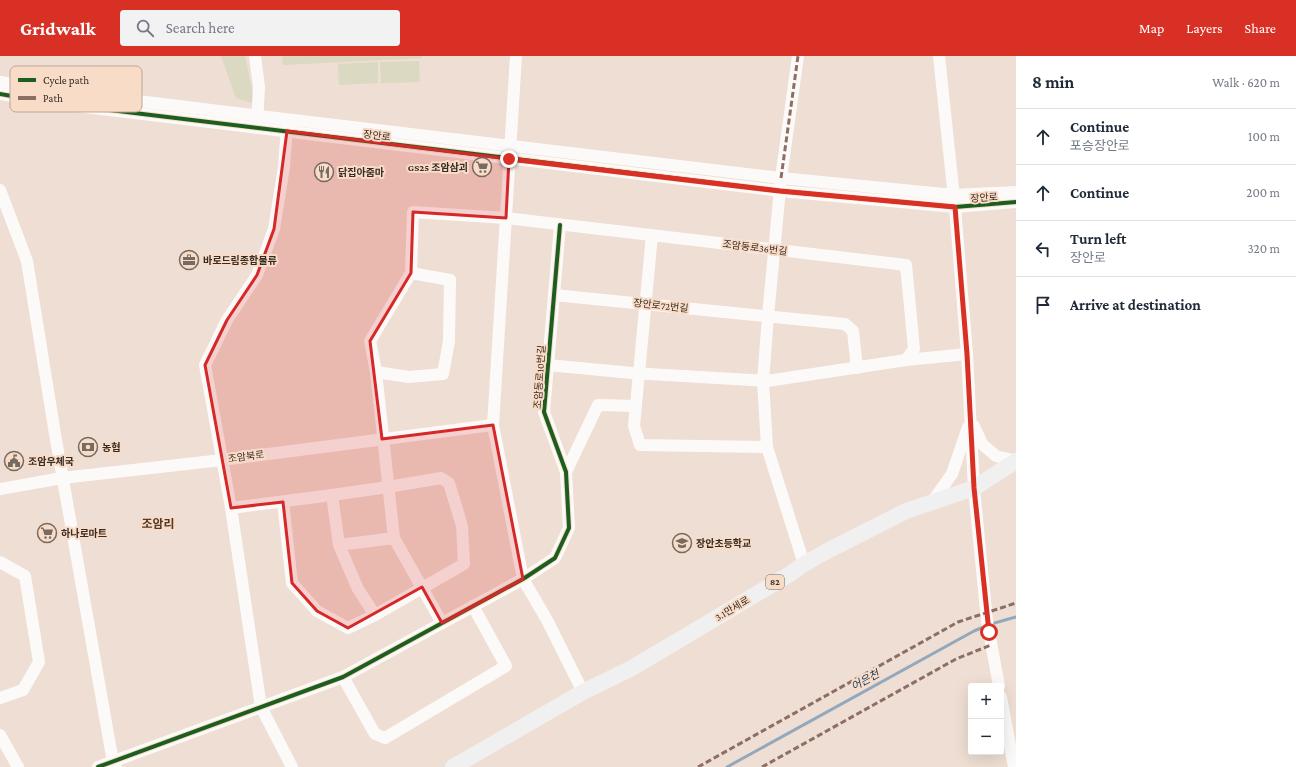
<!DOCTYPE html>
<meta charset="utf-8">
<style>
body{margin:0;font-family:"Crimson Pro","Noto Sans KR",serif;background:#f2f2f3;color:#1f2937}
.controls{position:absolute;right:12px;bottom:12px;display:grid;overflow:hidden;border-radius:4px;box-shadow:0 4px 16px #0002}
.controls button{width:36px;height:36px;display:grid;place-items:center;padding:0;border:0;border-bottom:1px solid #e0e1e3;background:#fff;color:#1f2937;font:20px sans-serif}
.stop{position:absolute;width:12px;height:12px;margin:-9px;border:3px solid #d93025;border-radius:50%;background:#fff}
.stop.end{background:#d93025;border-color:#fff;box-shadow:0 1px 4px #0008}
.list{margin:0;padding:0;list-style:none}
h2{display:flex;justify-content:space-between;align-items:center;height:52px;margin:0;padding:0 16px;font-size:17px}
h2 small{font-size:13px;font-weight:400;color:#747a83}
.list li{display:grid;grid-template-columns:26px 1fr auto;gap:12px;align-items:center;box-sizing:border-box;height:56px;padding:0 16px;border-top:1px solid #e0e1e3}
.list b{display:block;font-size:15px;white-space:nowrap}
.list p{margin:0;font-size:13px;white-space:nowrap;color:#747a83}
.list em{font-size:13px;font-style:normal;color:#747a83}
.icon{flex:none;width:22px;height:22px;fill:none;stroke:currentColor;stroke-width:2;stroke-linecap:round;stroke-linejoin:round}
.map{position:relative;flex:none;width:1016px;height:711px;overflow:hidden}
header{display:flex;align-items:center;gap:24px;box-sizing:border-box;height:56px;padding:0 20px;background:#d93025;color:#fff}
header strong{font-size:19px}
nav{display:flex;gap:22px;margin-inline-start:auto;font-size:14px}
.search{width:280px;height:36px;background:#f2f2f3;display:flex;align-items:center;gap:10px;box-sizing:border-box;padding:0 14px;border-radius:4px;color:#747a83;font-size:15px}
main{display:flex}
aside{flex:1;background:#fff}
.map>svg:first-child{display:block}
</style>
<header>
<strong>Gridwalk</strong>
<div class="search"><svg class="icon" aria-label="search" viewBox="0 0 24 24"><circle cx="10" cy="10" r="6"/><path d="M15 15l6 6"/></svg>Search here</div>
<nav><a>Map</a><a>Layers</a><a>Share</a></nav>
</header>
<main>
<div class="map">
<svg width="1016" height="711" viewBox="0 0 1016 711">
<rect width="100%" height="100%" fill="#eeded3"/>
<g fill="#dbd9c2">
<path d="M221,0H245L255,48L236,42Z"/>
<path d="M282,0H422V2L283,9Z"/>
<path d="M419,5L420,26L381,27L380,6Z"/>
<path d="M378,6V27L339,29L338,8Z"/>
</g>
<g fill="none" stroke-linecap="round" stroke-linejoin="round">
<g stroke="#92a8bd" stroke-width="3">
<path d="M991,568L1016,561"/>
<path d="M727,711L974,575L986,570"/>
</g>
<g stroke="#fcfaf8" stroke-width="12">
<path d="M255,0L259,31L257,67"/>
<path d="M516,0L493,369L523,523L547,564L583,636"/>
<path d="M939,0L955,151L967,298L974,432L987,565L999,630"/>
<path d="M0,26L73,37L219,55L781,122L954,139L1016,136"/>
<path d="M0,38L52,47L780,135L955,151L1016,146"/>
<path d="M287,69L284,111L274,173L257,219L227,264L205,309L231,452L261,651L292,711"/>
<path d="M0,134L27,205L56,384L113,706L116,711"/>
<path d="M652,179L634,370L640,389L767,391L763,325L768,260L781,122L798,0"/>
<path d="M411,217L413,156L506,162L906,209L914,293L906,304L767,325L632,317L548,309"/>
<path d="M554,239L845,268L853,275L857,312"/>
<path d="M906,304L967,298"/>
<path d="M376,316L409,321L443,318L449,285L450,224L411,217L370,285L376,316L394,482L442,567"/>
<path d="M974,370L982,388L996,400L1016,405"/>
<path d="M767,391L804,508"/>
<path d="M566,416L598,349L636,350"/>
<path d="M441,422L449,427L462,470L464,508L375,559L358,533L339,489L332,439L388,431Z"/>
<path d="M0,433L62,422L222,404L493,369"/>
<path d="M283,446L292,527L317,555L348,572L375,559"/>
<path d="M932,446L952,418L968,371"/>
<path d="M231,452L332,439"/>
<path d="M339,489L394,482"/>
<path d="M0,506L25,520L39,606L23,634L0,642"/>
<path d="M343,621L375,678L385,682L506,610L473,550"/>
<path d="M1001,641L1014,711"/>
<path d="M0,679L18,711"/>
<path d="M98,711L343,621L523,523L555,502L569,472L566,416L544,356L560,169"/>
</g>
<path stroke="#f1f0f1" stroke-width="16" d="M453,711L583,636L632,612L790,518L804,508L831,493L906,455L974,432L1016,405"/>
<g stroke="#8d6e63" stroke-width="3" stroke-dasharray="6 3" stroke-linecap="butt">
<path d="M781,122L798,0"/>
<path d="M698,711L958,566L1016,547"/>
<path d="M762,711L956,603L991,589"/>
</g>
<defs>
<g id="cycleway">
<path d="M0,38L52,47L780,135L955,151L1016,146"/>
<path d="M98,711L343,621L523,523L555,502L569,472L566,416L544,356L560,169"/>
</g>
</defs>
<use href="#cycleway" stroke="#f9dcc8" stroke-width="6"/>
<use href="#cycleway" stroke="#1b5e20" stroke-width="4"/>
</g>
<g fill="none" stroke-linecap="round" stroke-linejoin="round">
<path stroke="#d93025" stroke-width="5" d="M509,103L780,135L955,151L967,298L974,432L989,576"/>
</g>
<path fill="#d62828" fill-opacity="0.2" stroke="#d62828" stroke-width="3" stroke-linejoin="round" d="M287,75L509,103L506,162L413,156L411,217L370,285L382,383L493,369L523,523L442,567L422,531L348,572L317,555L292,527L283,446L231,452L205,309L227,264L257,219L274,173Z"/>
<defs>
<symbol id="supermarket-ring" viewBox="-11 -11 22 22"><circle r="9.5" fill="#f9dcc8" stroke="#766a61" stroke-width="1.5"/><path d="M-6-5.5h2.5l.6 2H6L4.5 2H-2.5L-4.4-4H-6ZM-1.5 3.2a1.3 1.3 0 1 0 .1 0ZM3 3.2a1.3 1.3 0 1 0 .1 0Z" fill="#766a61"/></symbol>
<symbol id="restaurant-ring" viewBox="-11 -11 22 22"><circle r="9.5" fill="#f9dcc8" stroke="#766a61" stroke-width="1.5"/><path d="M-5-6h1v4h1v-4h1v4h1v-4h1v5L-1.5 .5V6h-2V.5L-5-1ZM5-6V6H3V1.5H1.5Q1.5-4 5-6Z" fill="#766a61"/></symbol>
<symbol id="office-ring" viewBox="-11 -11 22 22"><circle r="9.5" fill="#f9dcc8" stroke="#766a61" stroke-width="1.5"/><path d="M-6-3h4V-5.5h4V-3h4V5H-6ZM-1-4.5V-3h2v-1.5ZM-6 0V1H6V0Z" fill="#766a61"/></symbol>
<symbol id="bank-ring" viewBox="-11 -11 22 22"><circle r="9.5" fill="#f9dcc8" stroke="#766a61" stroke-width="1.5"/><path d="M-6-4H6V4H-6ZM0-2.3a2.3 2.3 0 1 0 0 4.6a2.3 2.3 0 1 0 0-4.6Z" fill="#766a61"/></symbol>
<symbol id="civic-ring" viewBox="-11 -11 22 22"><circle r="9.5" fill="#f9dcc8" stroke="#766a61" stroke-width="1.5"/><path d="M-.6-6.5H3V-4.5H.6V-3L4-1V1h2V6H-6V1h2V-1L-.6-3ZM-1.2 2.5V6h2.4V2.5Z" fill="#766a61"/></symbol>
<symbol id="school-ring" viewBox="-11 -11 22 22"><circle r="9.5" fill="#f9dcc8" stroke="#766a61" stroke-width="1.5"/><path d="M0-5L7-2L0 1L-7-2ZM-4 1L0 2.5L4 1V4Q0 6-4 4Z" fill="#766a61"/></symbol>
</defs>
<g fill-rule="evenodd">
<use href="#supermarket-ring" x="471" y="100" width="22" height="22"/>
<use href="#restaurant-ring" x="313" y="105" width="22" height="22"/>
<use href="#office-ring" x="178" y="193" width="22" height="22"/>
<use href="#bank-ring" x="77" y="380" width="22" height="22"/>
<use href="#civic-ring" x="3" y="394" width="22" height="22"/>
<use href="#supermarket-ring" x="36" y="466" width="22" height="22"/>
<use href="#school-ring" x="671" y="476" width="22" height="22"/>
</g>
<g text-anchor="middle" stroke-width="4" stroke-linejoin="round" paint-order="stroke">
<rect fill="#f9dcc8" stroke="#706054" stroke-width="1" x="766" y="519" width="18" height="14" rx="3"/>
<g font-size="9" font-weight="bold" fill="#362b23">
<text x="775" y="529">82</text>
</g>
<g font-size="10" fill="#362b23" stroke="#f9dcc8">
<text transform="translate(377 79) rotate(7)" y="4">장안로</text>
<text transform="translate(984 141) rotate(-4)" y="4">장안로</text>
<text transform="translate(755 191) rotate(7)" y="4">조암동로36번길</text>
<text transform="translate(661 249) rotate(6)" y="4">장안로72번길</text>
<text transform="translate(539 321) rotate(-86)" y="4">조암동로10번길</text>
<text transform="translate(246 400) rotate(-7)" y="4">조암북로</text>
<text transform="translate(732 552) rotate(-31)" y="4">3.1만세로</text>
</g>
<g font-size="10" font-weight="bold" fill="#362b23" stroke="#f9dcc8" text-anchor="start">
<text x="468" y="115" text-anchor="end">GS25 조암삼괴</text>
<text x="338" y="120">닭집아줌마</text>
<text x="203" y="208">바로드림종합물류</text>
<text x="102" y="395">농협</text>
<text x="28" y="409">조암우체국</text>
<text x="61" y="481">하나로마트</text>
<text x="696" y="491">장안초등학교</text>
</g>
<g font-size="11" font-style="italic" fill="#0f3b5f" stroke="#f9dcc8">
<text transform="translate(865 624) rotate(-29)" y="4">어은천</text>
</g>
<g font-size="12" font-weight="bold" fill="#513a29" stroke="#f9dcc8">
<text x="158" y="472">조암리</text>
</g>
</g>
<rect x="10" y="10" width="132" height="46" rx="6" fill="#f9dcc8" stroke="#bea796" stroke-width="1"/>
<rect x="18" y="22" width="18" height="4" fill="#1b5e20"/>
<rect x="18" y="40" width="18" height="4" fill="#8d6e63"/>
<g font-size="11" fill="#362b23">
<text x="43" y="28">Cycle path</text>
<text x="43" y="46">Path</text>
</g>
</svg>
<div class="controls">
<button>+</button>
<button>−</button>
</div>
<div class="stop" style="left:989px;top:576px"></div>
<div class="stop end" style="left:509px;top:103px"></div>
</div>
<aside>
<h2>8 min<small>Walk · 620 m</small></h2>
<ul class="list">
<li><svg class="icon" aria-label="ahead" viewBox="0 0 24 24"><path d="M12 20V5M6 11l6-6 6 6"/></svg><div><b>Continue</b><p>포승장안로</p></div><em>100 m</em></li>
<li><svg class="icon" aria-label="ahead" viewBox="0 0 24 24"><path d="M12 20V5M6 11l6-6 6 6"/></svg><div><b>Continue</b></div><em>200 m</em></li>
<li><svg class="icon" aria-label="left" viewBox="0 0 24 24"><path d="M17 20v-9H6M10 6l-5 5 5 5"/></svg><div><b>Turn left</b><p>장안로</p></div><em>320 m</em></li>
<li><svg class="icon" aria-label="arrive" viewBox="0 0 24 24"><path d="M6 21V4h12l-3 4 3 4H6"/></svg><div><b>Arrive at destination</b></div></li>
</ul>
</aside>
</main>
